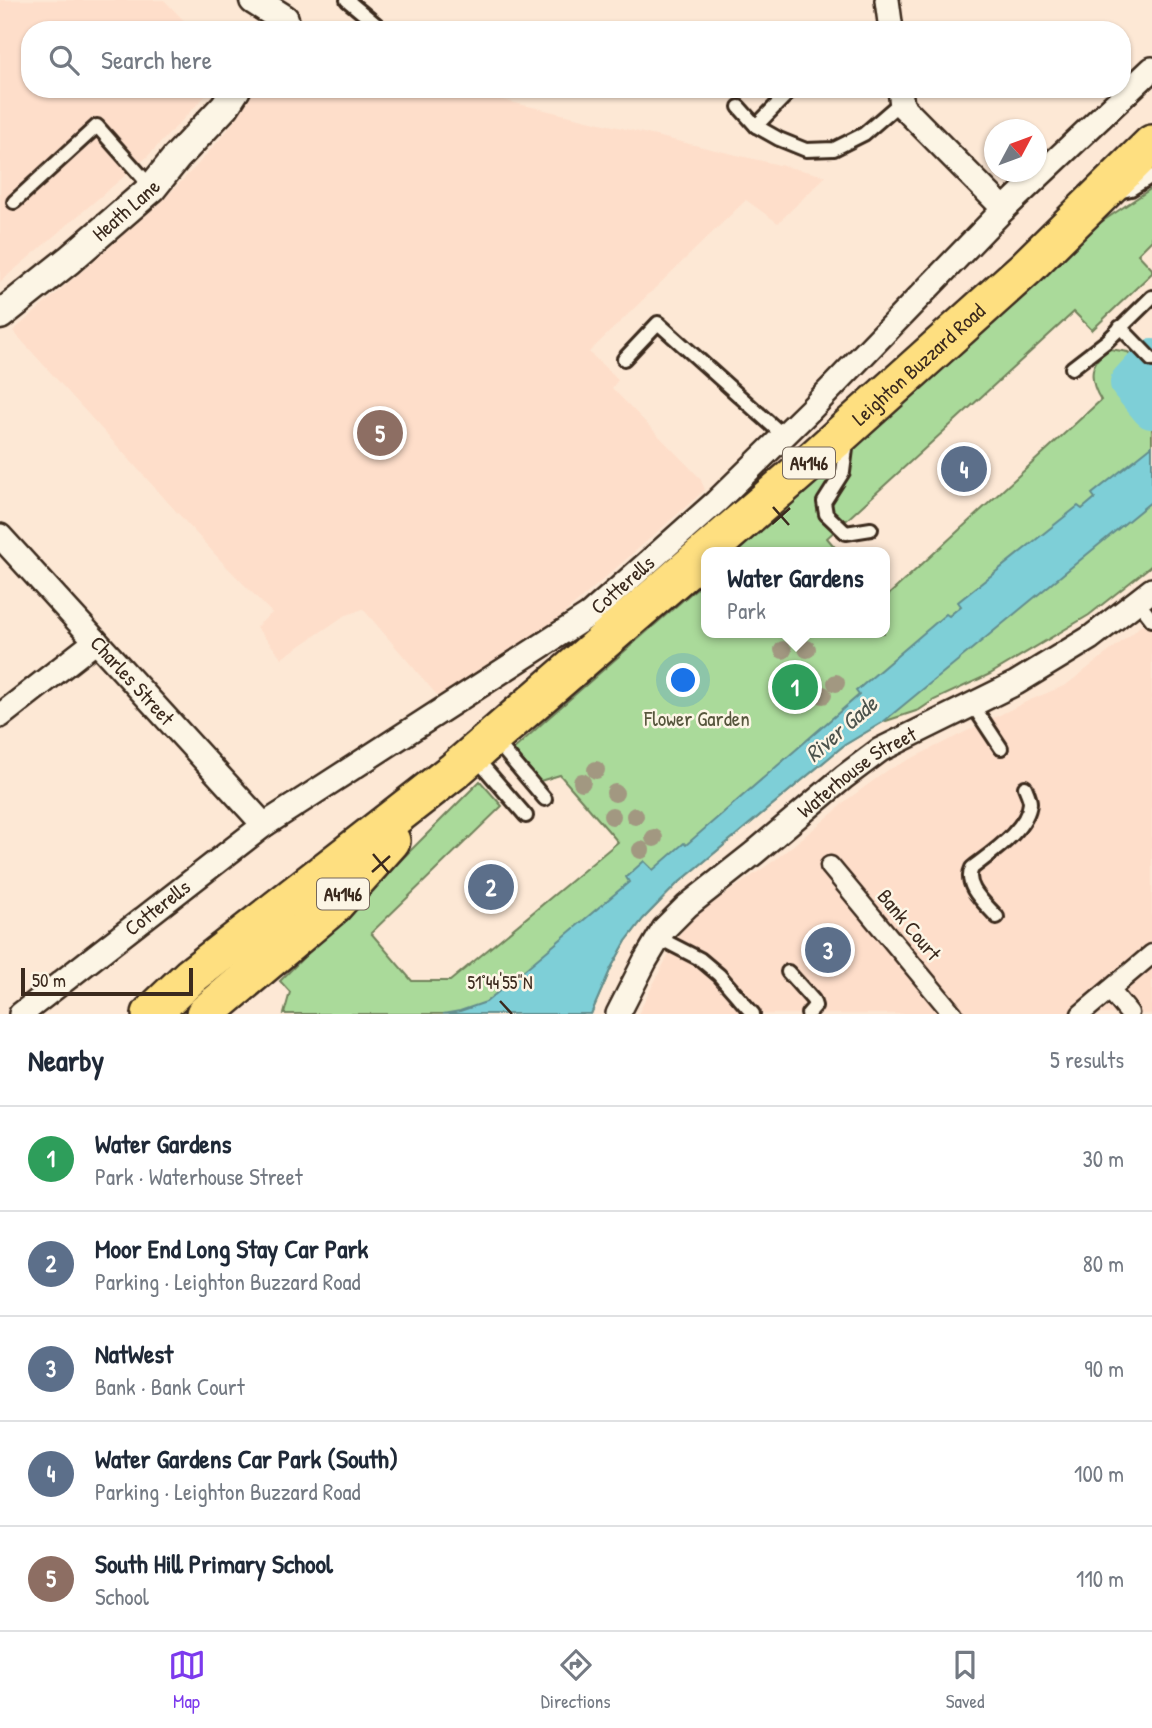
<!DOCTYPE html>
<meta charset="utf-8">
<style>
body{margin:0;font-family:"Patrick Hand",sans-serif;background:#f2f2f3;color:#1f2937}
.compass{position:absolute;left:984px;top:119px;width:63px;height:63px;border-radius:50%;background:#fff;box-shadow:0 2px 5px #0004;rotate:49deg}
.scale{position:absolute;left:21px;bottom:18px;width:172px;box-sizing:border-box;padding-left:7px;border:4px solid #3b2a1e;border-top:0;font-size:19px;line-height:24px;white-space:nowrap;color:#3b2a1e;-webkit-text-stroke:5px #fcf5e5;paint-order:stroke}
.you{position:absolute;left:684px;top:681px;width:24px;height:24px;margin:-18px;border:5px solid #fff;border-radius:50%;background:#1a73e8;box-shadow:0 0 0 10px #1a73e833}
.badge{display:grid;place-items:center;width:46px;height:46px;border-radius:50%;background:#7c3aed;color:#fff;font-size:23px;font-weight:700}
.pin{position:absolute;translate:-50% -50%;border:4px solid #fff;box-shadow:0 2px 7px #0006}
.popup{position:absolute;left:701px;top:547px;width:189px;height:91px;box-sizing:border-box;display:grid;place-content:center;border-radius:14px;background:#fff;filter:drop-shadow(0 2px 5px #0005);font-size:23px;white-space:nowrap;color:#747a83}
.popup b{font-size:26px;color:#1f2937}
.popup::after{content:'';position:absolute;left:50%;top:100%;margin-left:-14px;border:14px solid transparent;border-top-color:#fff}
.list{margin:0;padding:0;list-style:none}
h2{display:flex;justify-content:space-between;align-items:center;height:91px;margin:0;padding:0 28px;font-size:30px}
h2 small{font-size:23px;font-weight:400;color:#747a83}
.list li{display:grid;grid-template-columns:46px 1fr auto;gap:21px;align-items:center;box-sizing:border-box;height:105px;padding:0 28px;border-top:2px solid #e0e1e3}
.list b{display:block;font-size:26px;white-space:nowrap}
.list p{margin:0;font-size:23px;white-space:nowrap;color:#747a83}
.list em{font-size:23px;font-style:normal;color:#747a83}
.icon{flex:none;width:38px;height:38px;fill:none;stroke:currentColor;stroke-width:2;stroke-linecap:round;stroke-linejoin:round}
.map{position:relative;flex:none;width:1152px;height:1014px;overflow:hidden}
.search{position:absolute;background:#fff;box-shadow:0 2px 5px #0004;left:21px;right:21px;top:21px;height:77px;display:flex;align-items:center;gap:18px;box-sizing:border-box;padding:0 24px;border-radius:28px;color:#747a83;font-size:26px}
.sheet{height:616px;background:#fff}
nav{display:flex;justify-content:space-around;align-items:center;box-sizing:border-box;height:98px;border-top:2px solid #e0e1e3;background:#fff;font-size:19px;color:#747a83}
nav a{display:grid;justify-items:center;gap:4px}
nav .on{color:#7c3aed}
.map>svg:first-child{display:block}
</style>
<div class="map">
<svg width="1152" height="1014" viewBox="0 0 1152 1014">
<rect width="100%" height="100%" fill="#fde8d5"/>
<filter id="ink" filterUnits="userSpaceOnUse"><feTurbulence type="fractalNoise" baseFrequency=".0143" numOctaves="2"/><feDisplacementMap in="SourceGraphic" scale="14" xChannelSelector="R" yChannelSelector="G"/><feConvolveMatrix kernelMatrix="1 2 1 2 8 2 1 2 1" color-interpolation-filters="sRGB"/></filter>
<g filter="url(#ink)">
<g fill="#fedeca">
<path d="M0,0H164L193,30H30V89H212L147,157L0,282Z"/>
<path d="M254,89H455L826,176L778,223L746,200L589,352L618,380L612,388L700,478L705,490L558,619L443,702L363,609L344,616L282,658L256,627L272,613L222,562L13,331L159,204L199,163L222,137L236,119Z"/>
<path d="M1152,614V1014H638L676,940L691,918L775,860L833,813L844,802L888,770L1030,700L1066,685L1133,633Z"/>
</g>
<g fill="#aada9a" stroke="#72825c" stroke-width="2">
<path d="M1152,188V240L1138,254L1152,269V273L1092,330L1074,312L827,538L839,552H737L1034,286L1091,229Z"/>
<path d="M1110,349L1128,352L1150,375L1142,384L1150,392L1152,390V565L1089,615L990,674L934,700L919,710L883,722L843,746L676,885L643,919L626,941L611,968L591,1014H284L290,992L280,981L480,781L502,806L371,933L412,981H450L618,842L560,775L540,781L513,750L547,719L706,580V633H884V599L1101,400C1089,381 1088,361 1110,349Z"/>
</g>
<g fill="#7ecfd7" stroke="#638d8d" stroke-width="2">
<path d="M1140,365L1148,374L1139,384L1152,398V427L1125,381Z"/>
<path d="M1152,446V501L883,722L843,746L676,885L643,919L626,941L611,968L591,1014H443L460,1011L486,1002L629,882L626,877L644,861L653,870L684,843L686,845L859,695L856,691L946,614L949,616L961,606L958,602L1078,506L1082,509L1095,498L1092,494Z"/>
</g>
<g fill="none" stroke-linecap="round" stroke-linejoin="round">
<path stroke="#7ecfd7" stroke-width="42" d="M1152,360L1131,383L1152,408"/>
<defs>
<g id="service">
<path d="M347,0L378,26"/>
<path d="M739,107L756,126L779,139L806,150L834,149L864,134L901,102"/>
<path d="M756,126L792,89"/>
<path d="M1118,192L1131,189L1152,176"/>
<path d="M14,202L97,126L152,188"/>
<path d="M1120,327L1152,360"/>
<path d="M624,359L658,323L784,436"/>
<path d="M1072,368L1107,341L1152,297"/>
<path d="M847,441L843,472L824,502L826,514L846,533L871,529"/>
<path d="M1138,602L1152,620"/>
<path d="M972,704L1001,748"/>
<path d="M495,740L545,799"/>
<path d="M476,758L526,816"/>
<path d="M997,917C986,904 963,886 972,868C991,853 1028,829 1030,803C1030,798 1027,792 1025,787"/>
<path d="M659,938L700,959L719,975L753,1014"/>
<path d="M788,972L813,1000L815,1006L808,1014"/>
</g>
<g id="pedestrian">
<path d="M830,866L953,1014"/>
<path d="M1110,990L1129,1013"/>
<path d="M1081,1014L1152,954"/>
</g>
<g id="minor">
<path d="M887,0L891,30"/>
<path d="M900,89L902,106L1004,209"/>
<path id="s1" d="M0,536L264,825"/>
<path d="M0,716L96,641"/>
<path id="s2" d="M21,1014L264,825L589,615L716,502L811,409L1004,209L1152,69"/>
<path id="s3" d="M618,1014L645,961L664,929L687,906L754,853L844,777L880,750L1016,683L1090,638L1152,590"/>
</g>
<g id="tertiary">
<path d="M254,0L284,19"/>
<path id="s4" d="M0,315L69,260L152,188L176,158L225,106L236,89"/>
</g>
<g id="primary">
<path id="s5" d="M151,1014L191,976L455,770L816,457L1026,268L1152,144"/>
<path d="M205,1014L333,906L391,841"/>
</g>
</defs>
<use href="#service" stroke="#3b2a1e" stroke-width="18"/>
<use href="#pedestrian" stroke="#3b2a1e" stroke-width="23"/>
<use href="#minor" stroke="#3b2a1e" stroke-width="28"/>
<use href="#tertiary" stroke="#3b2a1e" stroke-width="33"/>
<use href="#primary" stroke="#3b2a1e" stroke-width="42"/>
<use href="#service" stroke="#fcf5e5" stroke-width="12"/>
<use href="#pedestrian" stroke="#fcf5e5" stroke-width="18"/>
<use href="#minor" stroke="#fcf5e5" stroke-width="23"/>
<use href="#tertiary" stroke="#fcf5e5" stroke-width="28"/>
<use href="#primary" stroke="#fedf80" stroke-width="37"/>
</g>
<g fill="#a29881">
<circle cx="807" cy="649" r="9"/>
<circle cx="783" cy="650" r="9"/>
<circle cx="803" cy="672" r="9"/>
<circle cx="836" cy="683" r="9"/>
<circle cx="823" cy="695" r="9"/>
<circle cx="596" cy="770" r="9"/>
<circle cx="582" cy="782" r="9"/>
<circle cx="615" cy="793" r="9"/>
<circle cx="612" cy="816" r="9"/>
<circle cx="635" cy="816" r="9"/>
<circle cx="654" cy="838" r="9"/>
<circle cx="641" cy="850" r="9"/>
</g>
</g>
<path fill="none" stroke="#3b2a1e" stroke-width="2.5" d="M773,507L789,525M772,524L790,508M373,854L389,873M372,872L390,856M500,1001L512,1014"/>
<g text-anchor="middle" stroke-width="5" stroke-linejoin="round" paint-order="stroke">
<g fill="#fcf5e5" stroke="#75675a" stroke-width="2">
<rect x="783" y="447.5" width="52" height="31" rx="5"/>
<rect x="317" y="878.5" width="52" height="31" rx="5"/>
</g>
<g font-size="19" font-weight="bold" fill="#3b2a1e">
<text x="809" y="470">A4146</text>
<text x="343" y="901">A4146</text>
</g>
<g font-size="21" fill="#3b2a1e" stroke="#fcf5e5">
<text dy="7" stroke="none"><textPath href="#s4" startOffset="164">Heath Lane</textPath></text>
<text dy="7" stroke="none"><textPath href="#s5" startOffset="1006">Leighton Buzzard Road</textPath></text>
<text dy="7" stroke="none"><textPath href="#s2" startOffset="740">Cotterells</textPath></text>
<text dy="7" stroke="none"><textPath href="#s1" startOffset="196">Charles Street</textPath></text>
<text dy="7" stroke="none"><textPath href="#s3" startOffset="346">Waterhouse Street</textPath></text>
<text dy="7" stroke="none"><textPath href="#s2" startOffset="173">Cotterells</textPath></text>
<text transform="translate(909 925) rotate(50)" y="7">Bank Court</text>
</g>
<g font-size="21" fill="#57563d" stroke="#fcf5e5">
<text x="697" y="726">Flower Garden</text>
</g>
<g font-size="23" font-style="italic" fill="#4c534c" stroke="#fcf5e5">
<text transform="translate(841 729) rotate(-41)" y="8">River Gade</text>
</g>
</g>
<g font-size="18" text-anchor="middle" fill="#3b2a1e" stroke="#fcf5e5" stroke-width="5" stroke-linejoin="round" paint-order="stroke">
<text x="500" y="989">51°44'55"N</text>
</g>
</svg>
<svg class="compass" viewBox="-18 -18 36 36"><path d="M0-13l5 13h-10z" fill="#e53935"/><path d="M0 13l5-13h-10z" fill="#747a83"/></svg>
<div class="scale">50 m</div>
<div class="you"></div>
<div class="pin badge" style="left:795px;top:687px;background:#2e9e5b">1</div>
<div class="popup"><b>Water Gardens</b>Park</div>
<div class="pin badge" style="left:491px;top:887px;background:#5c6f8a">2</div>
<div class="pin badge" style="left:828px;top:950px;background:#5c6f8a">3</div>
<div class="pin badge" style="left:964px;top:469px;background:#5c6f8a">4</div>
<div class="pin badge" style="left:380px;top:433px;background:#8d6e63">5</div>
<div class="search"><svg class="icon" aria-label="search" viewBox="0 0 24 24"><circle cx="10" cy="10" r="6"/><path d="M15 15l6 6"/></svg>Search here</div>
</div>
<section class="sheet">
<h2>Nearby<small>5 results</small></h2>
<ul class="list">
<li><span class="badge" style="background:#2e9e5b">1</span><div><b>Water Gardens</b><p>Park · Waterhouse Street</p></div><em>30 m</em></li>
<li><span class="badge" style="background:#5c6f8a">2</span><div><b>Moor End Long Stay Car Park</b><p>Parking · Leighton Buzzard Road</p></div><em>80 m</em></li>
<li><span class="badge" style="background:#5c6f8a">3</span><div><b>NatWest</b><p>Bank · Bank Court</p></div><em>90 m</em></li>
<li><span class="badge" style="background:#5c6f8a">4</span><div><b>Water Gardens Car Park (South)</b><p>Parking · Leighton Buzzard Road</p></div><em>100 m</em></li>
<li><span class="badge" style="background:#8d6e63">5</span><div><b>South Hill Primary School</b><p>School</p></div><em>110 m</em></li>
</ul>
</section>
<nav>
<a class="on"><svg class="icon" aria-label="map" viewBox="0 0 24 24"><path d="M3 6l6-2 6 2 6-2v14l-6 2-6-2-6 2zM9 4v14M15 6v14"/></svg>Map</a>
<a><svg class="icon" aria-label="directions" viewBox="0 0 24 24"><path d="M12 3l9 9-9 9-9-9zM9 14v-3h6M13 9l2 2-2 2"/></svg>Directions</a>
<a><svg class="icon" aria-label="saved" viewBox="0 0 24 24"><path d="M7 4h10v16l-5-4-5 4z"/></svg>Saved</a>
</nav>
